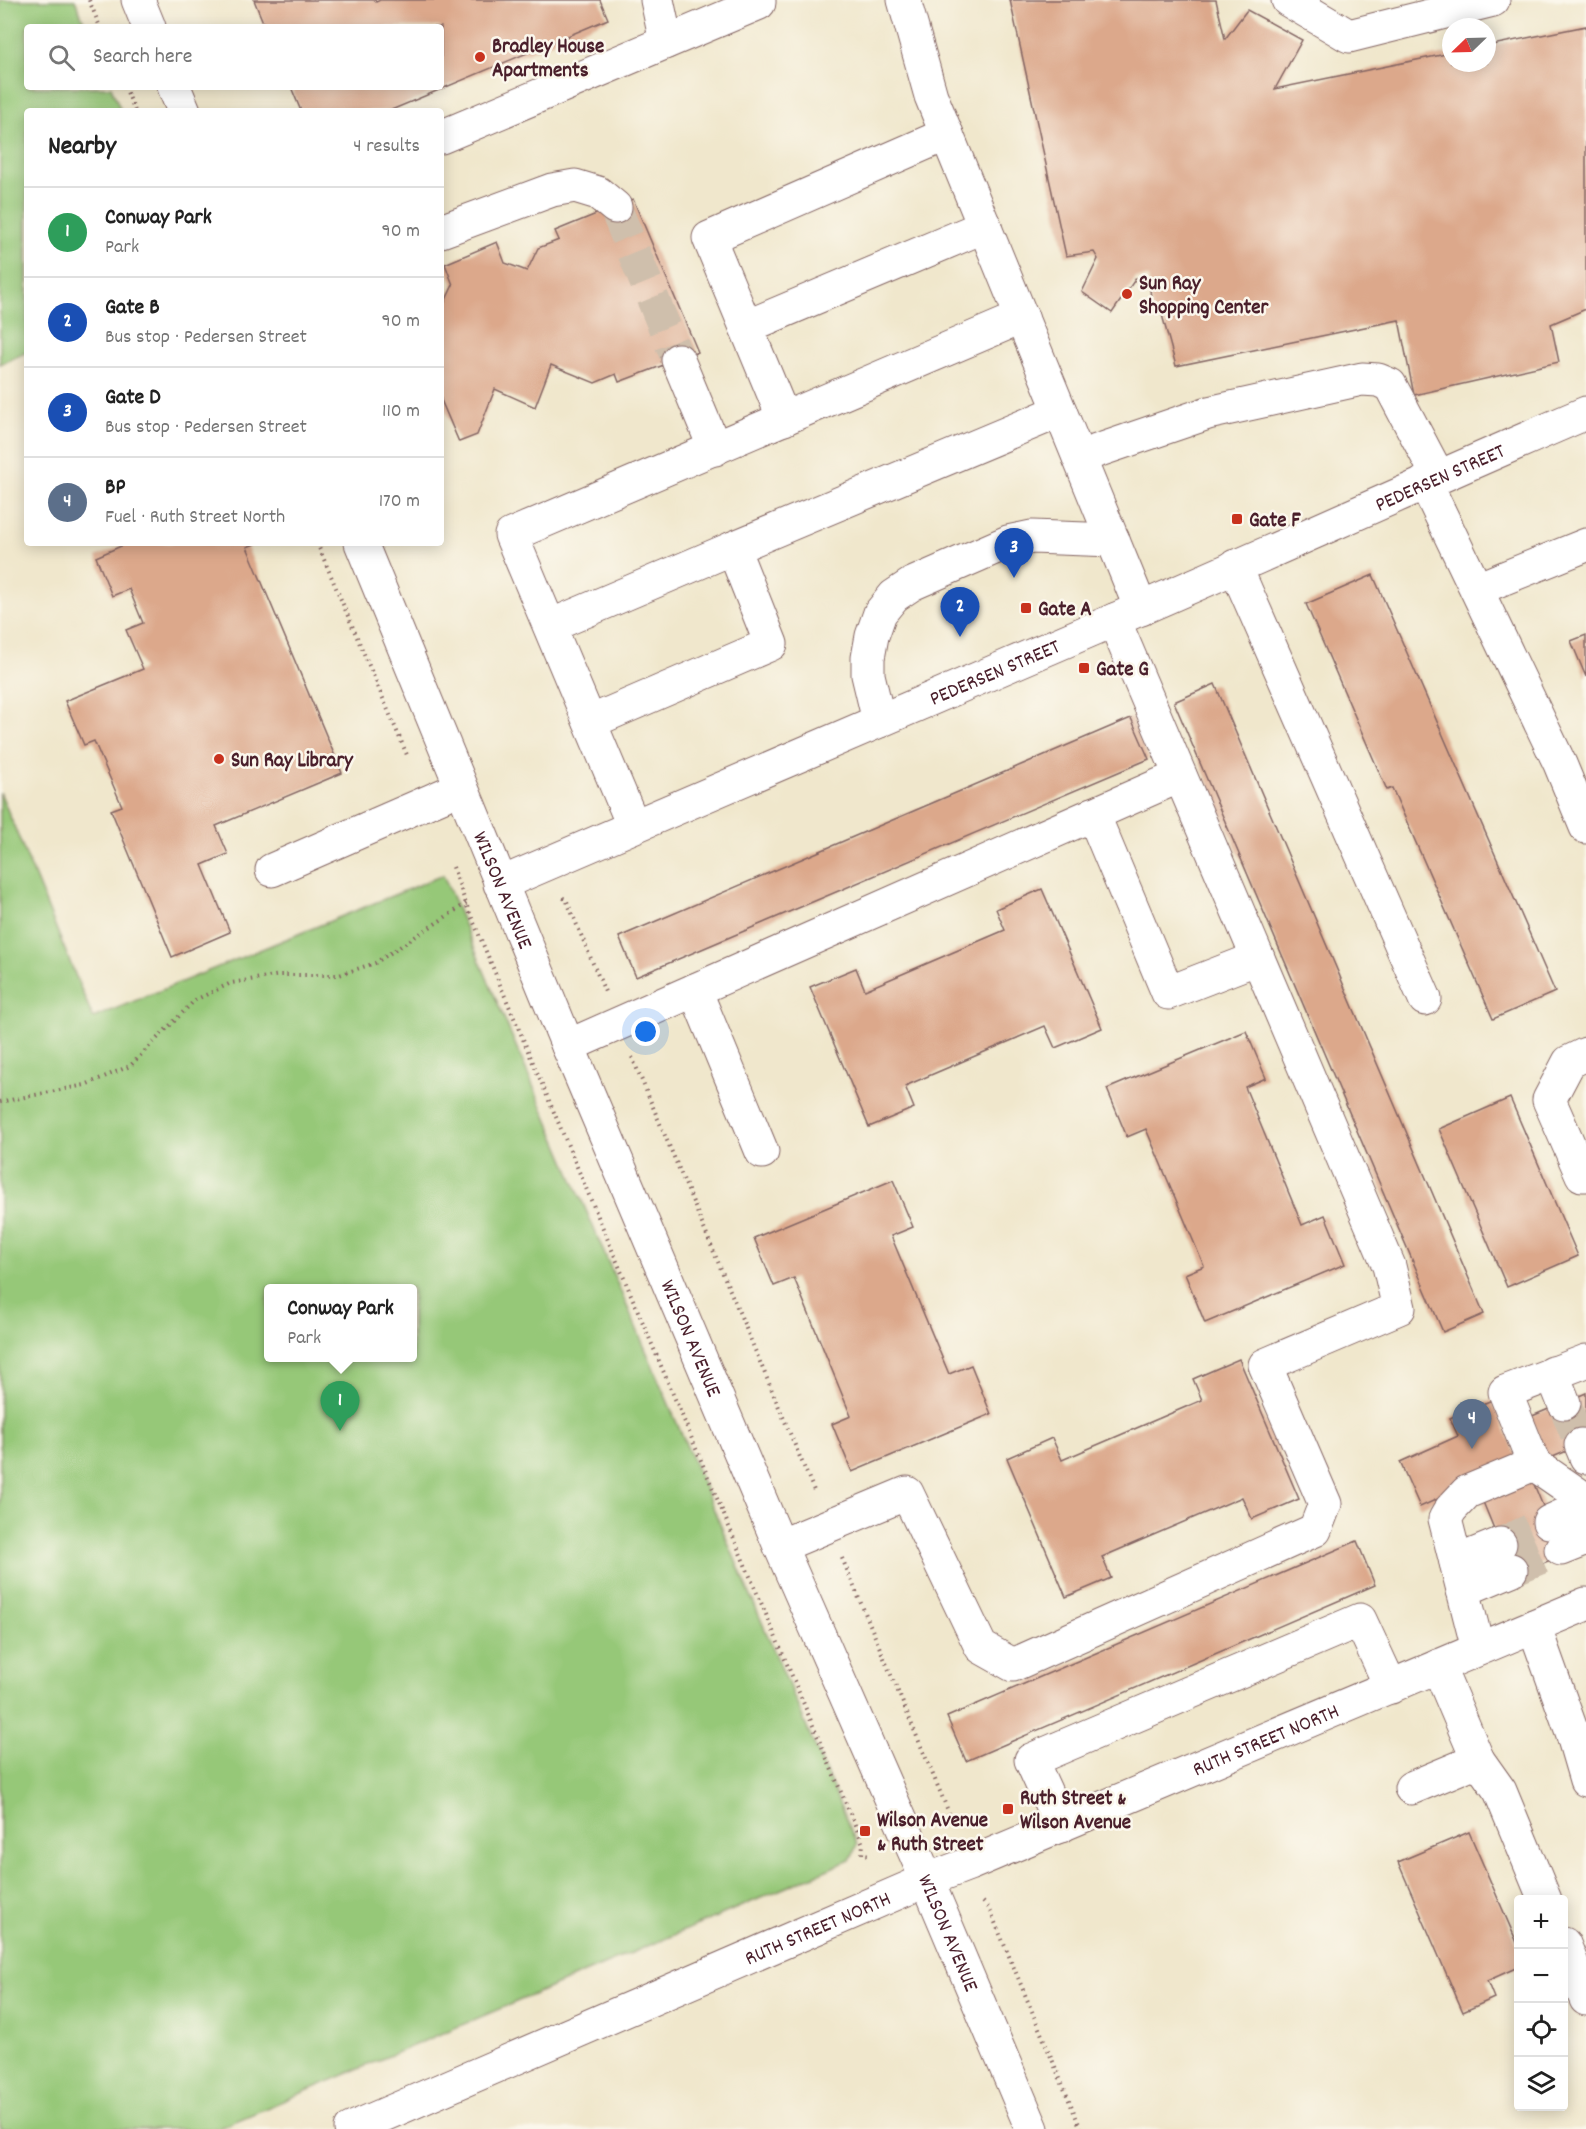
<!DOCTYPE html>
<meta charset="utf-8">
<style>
body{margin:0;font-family:Dekko,sans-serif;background:#f2f2f2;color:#222}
.controls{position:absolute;right:18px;bottom:18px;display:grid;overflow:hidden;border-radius:6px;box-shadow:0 3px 15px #0003}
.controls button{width:54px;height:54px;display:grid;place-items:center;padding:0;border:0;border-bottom:2px solid #e0e0e0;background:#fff;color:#222;font:30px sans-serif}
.compass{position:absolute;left:1442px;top:18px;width:54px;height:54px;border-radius:50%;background:#fff;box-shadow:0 3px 15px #0003;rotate:247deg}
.you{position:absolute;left:646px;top:1032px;width:21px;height:21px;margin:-15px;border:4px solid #fff;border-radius:50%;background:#1a73e8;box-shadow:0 0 0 9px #1a73e833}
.badge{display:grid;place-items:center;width:39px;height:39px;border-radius:50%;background:#d93025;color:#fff;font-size:20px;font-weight:700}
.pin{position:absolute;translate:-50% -50px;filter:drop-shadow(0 2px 3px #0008)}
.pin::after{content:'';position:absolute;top:32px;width:21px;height:18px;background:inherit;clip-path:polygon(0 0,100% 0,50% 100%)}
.popup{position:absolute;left:264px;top:1284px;width:153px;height:78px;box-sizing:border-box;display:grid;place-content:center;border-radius:6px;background:#fff;filter:drop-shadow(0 2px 4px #0005);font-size:20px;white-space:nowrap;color:#767676}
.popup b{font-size:22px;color:#222}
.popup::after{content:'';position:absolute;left:50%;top:100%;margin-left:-12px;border:12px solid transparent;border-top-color:#fff}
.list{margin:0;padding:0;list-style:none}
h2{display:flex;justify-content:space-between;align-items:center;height:78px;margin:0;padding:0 24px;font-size:26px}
h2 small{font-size:20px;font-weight:400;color:#767676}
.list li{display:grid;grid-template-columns:39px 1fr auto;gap:18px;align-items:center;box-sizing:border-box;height:90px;padding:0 24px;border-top:2px solid #e0e0e0}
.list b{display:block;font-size:22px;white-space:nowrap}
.list p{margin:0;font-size:20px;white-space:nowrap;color:#767676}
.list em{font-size:20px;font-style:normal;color:#767676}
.icon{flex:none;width:33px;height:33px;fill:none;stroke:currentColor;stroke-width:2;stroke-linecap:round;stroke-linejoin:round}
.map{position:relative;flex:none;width:1586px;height:2129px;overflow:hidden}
.search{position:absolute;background:#fff;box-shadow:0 3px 15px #0003;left:24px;top:24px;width:420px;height:66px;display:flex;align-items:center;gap:15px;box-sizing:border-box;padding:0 21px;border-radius:6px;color:#767676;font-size:22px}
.panel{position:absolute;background:#fff;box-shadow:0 3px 15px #0003;left:24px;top:108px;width:420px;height:438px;border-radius:6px}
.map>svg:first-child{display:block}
</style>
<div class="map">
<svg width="1586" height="2129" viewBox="0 0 1586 2129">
<rect width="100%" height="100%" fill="#fbf7ec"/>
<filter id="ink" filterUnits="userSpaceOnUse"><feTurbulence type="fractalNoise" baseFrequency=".0167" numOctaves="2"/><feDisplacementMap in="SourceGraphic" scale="12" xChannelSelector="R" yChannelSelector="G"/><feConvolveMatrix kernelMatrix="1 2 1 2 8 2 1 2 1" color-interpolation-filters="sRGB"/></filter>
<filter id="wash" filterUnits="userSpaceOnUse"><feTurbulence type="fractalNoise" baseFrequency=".008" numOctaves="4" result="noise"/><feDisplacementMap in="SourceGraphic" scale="24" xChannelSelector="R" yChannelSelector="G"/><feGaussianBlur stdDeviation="1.35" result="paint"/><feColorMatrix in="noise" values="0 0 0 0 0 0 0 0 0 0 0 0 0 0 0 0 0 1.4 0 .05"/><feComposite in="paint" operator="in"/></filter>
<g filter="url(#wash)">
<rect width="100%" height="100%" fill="#f0e7cc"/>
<g fill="#96c878" stroke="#707452" stroke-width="1.5" fill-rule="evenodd">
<path d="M0,0H75L86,27H27V87H111L121,111H27V352L0,364Z"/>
<path d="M0,792L93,1018L443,875L857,1845L850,1860L217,2129H0ZM412,1288V1358H268V1288Z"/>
</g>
<g id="blocks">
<g fill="#dca88b">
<path d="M254,0H375L376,2L380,0H600L608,19L389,111H301L291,87H441V27H265Z"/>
<path d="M1010,0H1216L1225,39L1247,10L1302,40L1275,89L1451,53V63H1487V46L1586,26V309L1551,324L1559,362L1414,395L1399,320L1176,366L1161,311L1153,310L1148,277L1136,278L1112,313L1082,292L1098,259L1094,252L1066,256Z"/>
<path d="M633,199L698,352L619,382L616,374L595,383L551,365L535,407L495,389L477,435L459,442L441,400V305L443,306L453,285L445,264L497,242L505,263L527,271L538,248L559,240L555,231Z"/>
<path d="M128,543H257L247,547L342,773L216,826L228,854L202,865L230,932L172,957L111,810L122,806L94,741L84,745L65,701L143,669L126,630L143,623L129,589L112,596L96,557Z"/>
<path d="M1373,575L1555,992L1493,1019L1392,788L1387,790L1306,604Z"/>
<path d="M1586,635V677L1571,641Z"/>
<path d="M1215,684L1484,1314L1443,1332L1174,702Z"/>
<path d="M1131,718L1149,759L636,977L619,937Z"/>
<path d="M1042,889L1102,1028L1055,1048L1045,1026L905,1086L914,1108L869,1127L810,987L856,968L865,990L1005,930L996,909Z"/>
<path d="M1246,1031L1266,1078L1245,1087L1302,1225L1325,1215L1345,1264L1205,1323L1185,1274L1204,1266L1146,1129L1127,1137L1107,1089Z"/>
<path d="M1510,1098L1578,1256L1507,1287L1439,1129Z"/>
<path d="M893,1180L913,1227L891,1236L949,1374L971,1365L991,1414L852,1472L832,1424L851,1416L794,1278L774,1286L754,1238Z"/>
<path d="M1239,1359L1299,1499L1252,1519L1242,1497L1102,1557L1111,1578L1066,1597L1007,1458L1052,1438L1062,1460L1202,1400L1193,1379Z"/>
<path d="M1586,1393V1443L1548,1459L1530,1417Z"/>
<path d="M1492,1400L1519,1462L1420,1507L1400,1462L1458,1436L1450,1418Z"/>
<path d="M1531,1477L1563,1555L1513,1575L1481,1497Z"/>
<path d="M1357,1541L1375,1585L966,1761L947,1717Z"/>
<path d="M1469,1832L1518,1945V1967L1487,1981L1494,1998L1463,2012L1398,1862Z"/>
</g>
</g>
</g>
<g filter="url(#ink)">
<use href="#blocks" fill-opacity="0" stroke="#846563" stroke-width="1.5"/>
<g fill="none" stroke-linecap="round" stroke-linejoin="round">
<g stroke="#cfbfac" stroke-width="33" stroke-dasharray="33 16" stroke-linecap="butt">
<path d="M615,207L678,360"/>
<path d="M1564,1403L1581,1445"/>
<path d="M1500,1544L1549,1522"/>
<path d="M1511,1570L1561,1549"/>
</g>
<defs>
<g id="minor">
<path d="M138,0L149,27"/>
<path d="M657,0L666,42"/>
<path d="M904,0L931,96L1141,609"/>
<path d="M1288,0L1349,36L1493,0"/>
<path d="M174,87L184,111"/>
<path d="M441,137L759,3V0"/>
<path d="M441,231L552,190L575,186L598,193L615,207"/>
<path d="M746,327L985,226"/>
<path d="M678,360L715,449"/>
<path d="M784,419L709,238L947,134"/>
<path d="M1079,457L1208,413L1362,379L1378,380L1390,385L1438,476"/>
<path d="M1425,482L1560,764L1586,827"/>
<path id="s1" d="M361,543L568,1046L780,1546L927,1880L1032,2129"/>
<path d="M1235,566L1425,999"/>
<path d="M1477,589L1586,545"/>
<path d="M550,626L733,548"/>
<path d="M879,721L868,675V658L872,636L880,613L894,596L912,584L1008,542L1032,537L1113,540"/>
<path d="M590,722L771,644L733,548L1060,411"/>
<path d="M1093,814L1168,993L1258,958"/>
<path d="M633,825L511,535L1022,317"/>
<path d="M272,870L460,788"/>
<path id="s2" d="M500,884C703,795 908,709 1112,621C1270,553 1427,481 1586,413"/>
<path d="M695,990L762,1152"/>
<path d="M568,1046L1180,776"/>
<path d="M1586,1054L1569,1062L1549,1100L1582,1175H1586"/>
<path d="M1552,1373L1564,1403"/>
<path d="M1581,1445L1586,1457"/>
<path d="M1534,1464L1505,1392L1586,1361"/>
<path d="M1549,1522L1586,1505"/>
<path d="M780,1546L907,1493L981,1647L1013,1665L1315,1530L1325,1504L1265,1365L1399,1308L1389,1266L1114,620"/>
<path d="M1561,1549L1586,1539"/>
<path d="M1456,1562L1500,1544"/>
<path d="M1463,1590L1511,1570"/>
<path d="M1534,1626L1572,1732L1586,1780"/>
<path d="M1478,1649L1445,1519L1451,1509L1467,1492L1534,1464L1586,1500"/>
<path d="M1478,1760L1500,1791L1545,1900"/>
<path d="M1411,1788L1478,1760L1438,1666"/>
<path d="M1061,1826L1031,1760L1360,1620L1391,1687"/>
<path d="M1564,1944L1586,1999"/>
<path id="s3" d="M351,2129L927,1880L969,1864L1586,1604"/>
</g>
</defs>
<use href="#minor" stroke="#846563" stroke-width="35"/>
<g stroke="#846563" stroke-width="4" stroke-dasharray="1.5 4.5" stroke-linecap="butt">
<path d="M89,0L100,27"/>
<path d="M125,87L135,111"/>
<path d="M317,543L407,755"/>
<path d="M453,867L466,904L863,1844L862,1854L872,1855"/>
<path d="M563,898L566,899L605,992"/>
<path d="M632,1057L815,1493"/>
<path d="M0,1102L85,1085L130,1066L195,1000L231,983L280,975H339L375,963L467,903"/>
<path d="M842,1558L949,1813L955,1818L954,1822"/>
<path d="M983,1902L989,1908L1081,2129"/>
</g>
<use href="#minor" stroke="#fff" stroke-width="33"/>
</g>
</g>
<g fill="#c8321e" stroke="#fbf7ec" stroke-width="2">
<circle cx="480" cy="57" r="6"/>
<circle cx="1127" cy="294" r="6"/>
<rect x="1231" y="513" width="12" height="12" rx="3"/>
<rect x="1020" y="602" width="12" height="12" rx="3"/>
<rect x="1078" y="662" width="12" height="12" rx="3"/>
<circle cx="219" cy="759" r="6"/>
<rect x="1002" y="1803" width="12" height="12" rx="3"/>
<rect x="859" y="1825" width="12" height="12" rx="3"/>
</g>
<g text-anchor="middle" stroke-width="5" stroke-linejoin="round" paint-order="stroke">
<g font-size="21" font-weight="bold" fill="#4a1f2b" stroke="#fbf7ec" text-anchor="start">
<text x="492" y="52">Bradley House<tspan x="492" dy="24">Apartments</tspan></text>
<text x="1139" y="289">Sun Ray<tspan x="1139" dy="24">Shopping Center</tspan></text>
<text x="1249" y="526">Gate F</text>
<text x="1038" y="615">Gate A</text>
<text x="1096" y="675">Gate G</text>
<text x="231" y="766">Sun Ray Library</text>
<text x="1020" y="1804">Ruth Street &amp;<tspan x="1020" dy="24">Wilson Avenue</tspan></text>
<text x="877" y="1826">Wilson Avenue<tspan x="877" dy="24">&amp; Ruth Street</tspan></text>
</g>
<g font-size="21" fill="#4a1f2b" stroke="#fbf7ec">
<text dy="7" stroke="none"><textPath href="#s2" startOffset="1024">PEDERSEN STREET</textPath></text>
<text dy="7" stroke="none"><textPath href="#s2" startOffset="538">PEDERSEN STREET</textPath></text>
<text dy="7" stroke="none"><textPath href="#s1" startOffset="375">WILSON AVENUE</textPath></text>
<text dy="7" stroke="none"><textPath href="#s1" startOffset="861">WILSON AVENUE</textPath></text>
<text dy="7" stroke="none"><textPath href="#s3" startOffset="994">RUTH STREET NORTH</textPath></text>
<text dy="7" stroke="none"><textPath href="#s3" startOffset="508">RUTH STREET NORTH</textPath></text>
<text dy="7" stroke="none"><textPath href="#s1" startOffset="1509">WILSON AVENUE</textPath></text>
</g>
</g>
</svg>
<div class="controls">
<button>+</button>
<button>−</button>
<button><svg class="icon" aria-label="locate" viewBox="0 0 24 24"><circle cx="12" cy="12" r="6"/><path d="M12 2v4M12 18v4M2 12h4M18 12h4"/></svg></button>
<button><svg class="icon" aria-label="layers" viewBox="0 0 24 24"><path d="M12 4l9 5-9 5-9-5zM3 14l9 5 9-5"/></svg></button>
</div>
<svg class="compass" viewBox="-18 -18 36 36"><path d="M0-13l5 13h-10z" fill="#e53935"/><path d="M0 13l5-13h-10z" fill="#767676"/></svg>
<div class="you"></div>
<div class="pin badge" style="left:340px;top:1431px;background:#2e9e5b">1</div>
<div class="popup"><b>Conway Park</b>Park</div>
<div class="pin badge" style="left:960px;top:637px;background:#1a4fb4">2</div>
<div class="pin badge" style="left:1014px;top:578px;background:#1a4fb4">3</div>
<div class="pin badge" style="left:1472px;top:1449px;background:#5c6f8a">4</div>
<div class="search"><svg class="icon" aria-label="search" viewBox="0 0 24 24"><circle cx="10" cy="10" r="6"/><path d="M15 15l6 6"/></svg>Search here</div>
<section class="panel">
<h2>Nearby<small>4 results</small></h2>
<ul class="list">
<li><span class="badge" style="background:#2e9e5b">1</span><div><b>Conway Park</b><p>Park</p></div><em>90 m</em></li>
<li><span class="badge" style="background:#1a4fb4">2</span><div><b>Gate B</b><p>Bus stop · Pedersen Street</p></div><em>90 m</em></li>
<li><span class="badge" style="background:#1a4fb4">3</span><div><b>Gate D</b><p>Bus stop · Pedersen Street</p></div><em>110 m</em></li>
<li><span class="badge" style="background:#5c6f8a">4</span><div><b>BP</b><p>Fuel · Ruth Street North</p></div><em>170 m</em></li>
</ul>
</section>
</div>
